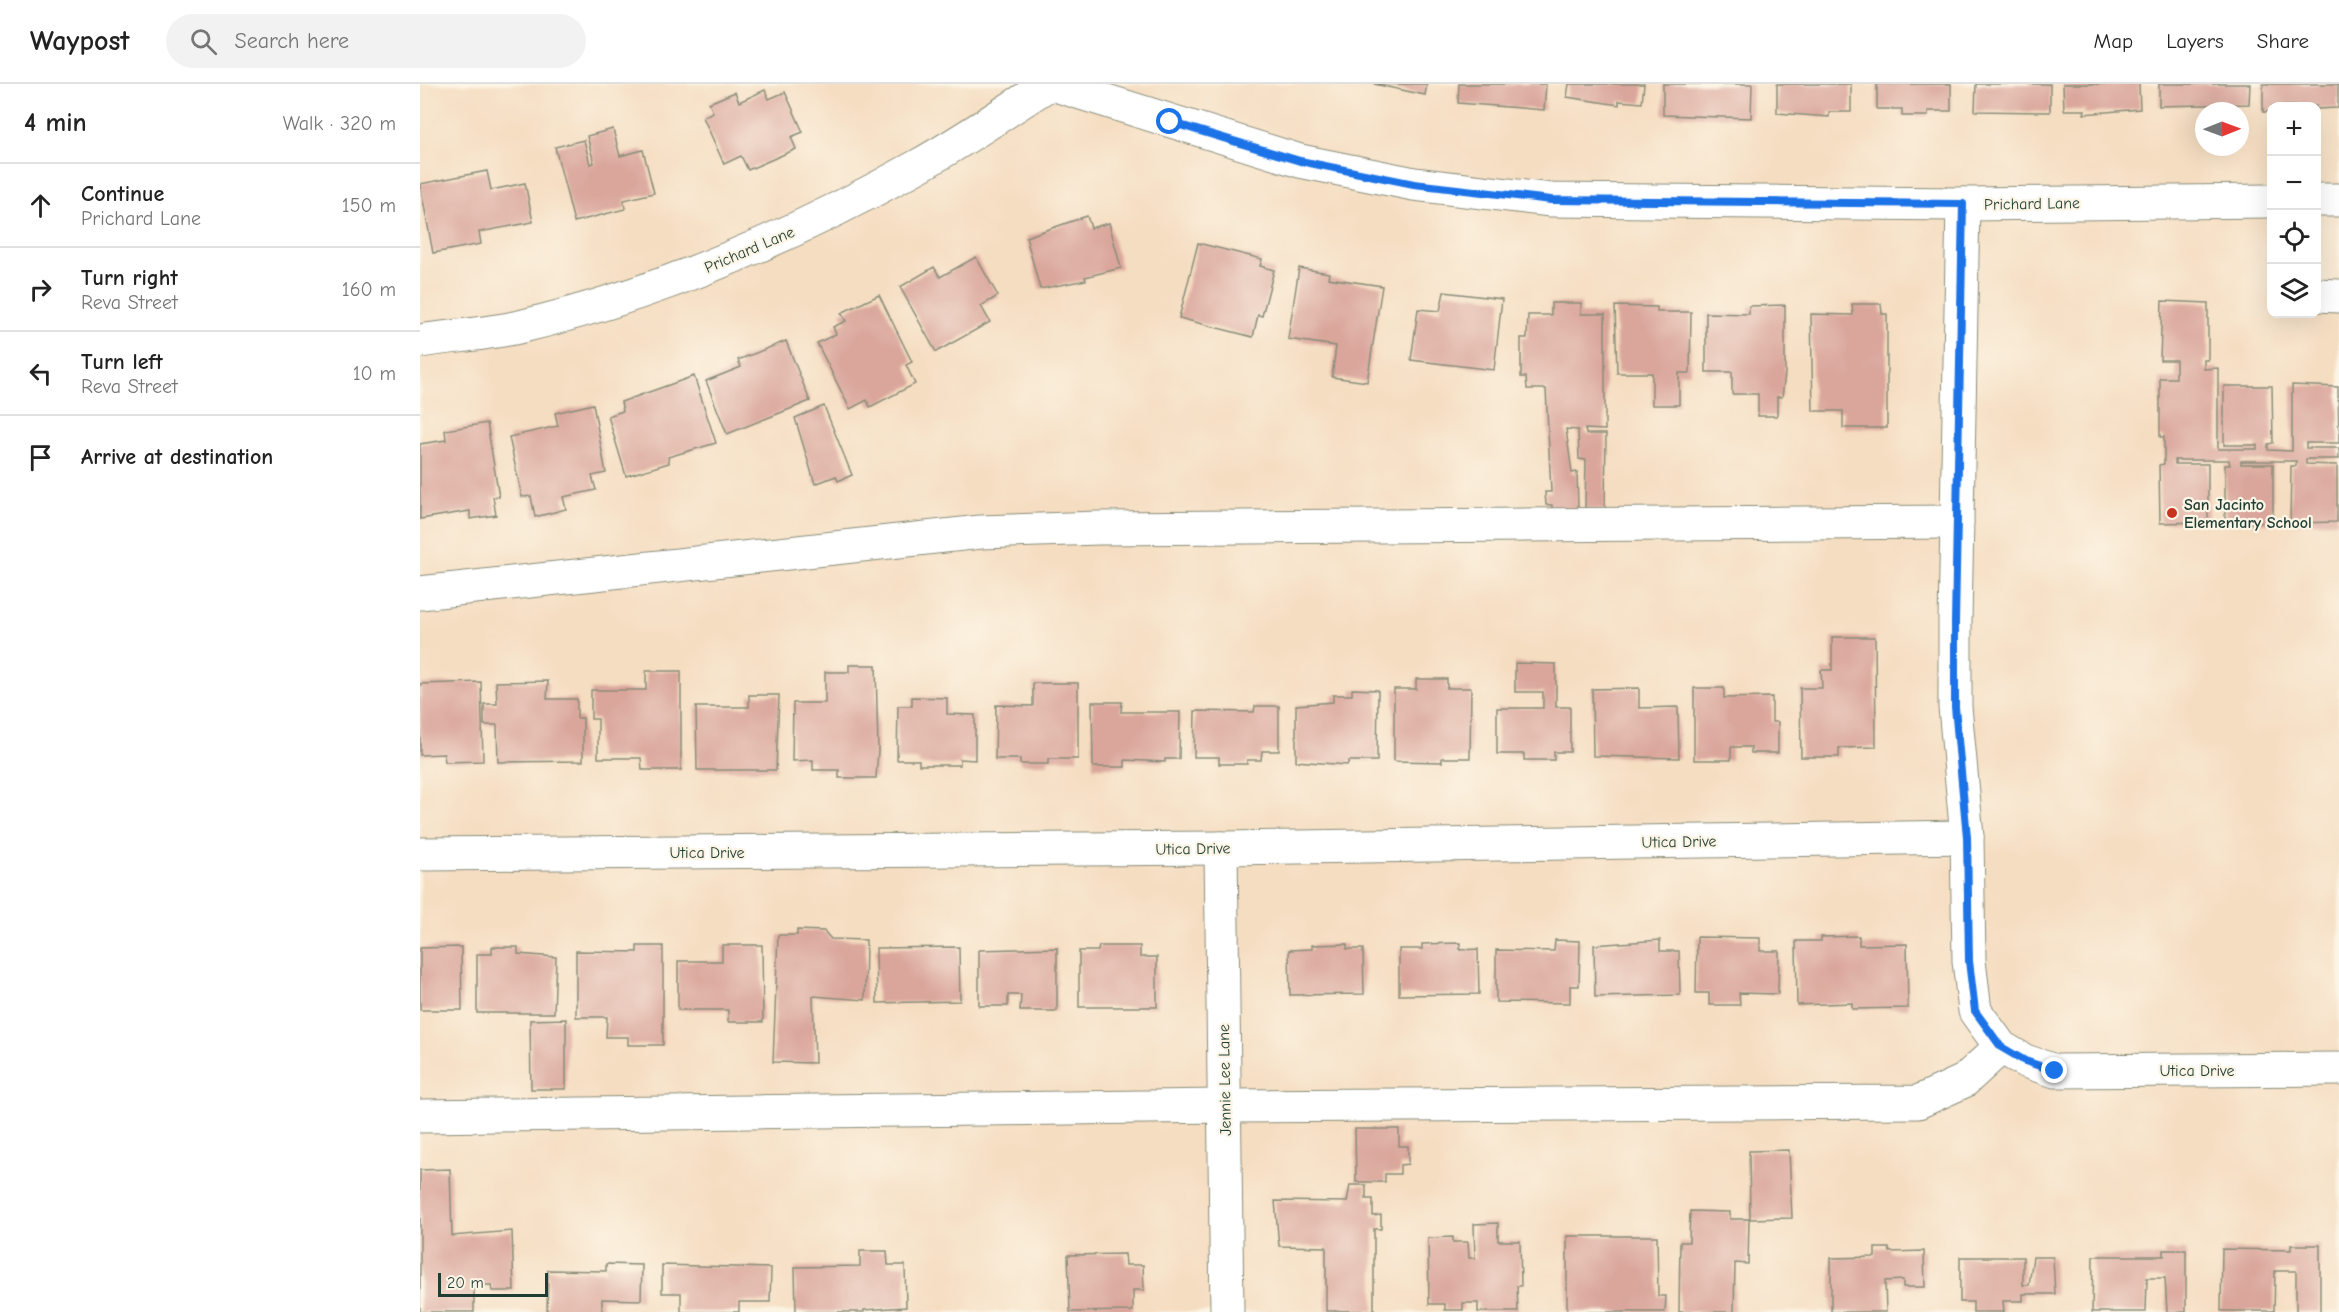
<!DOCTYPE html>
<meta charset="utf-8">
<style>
body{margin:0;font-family:"Comic Neue",sans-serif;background:#f2f2f2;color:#222}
.controls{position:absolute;right:18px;top:18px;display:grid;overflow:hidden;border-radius:12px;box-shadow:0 6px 24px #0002}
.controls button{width:54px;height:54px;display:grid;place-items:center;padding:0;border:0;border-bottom:2px solid #e0e0e0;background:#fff;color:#222;font:30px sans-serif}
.compass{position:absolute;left:1775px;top:18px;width:54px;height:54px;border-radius:50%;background:#fff;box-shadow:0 6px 24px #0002;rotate:89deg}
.scale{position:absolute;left:18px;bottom:15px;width:110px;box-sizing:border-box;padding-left:6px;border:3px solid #1f3d34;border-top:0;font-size:16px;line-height:21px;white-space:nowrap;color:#1f3d34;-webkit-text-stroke:4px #fcf5e5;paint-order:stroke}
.stop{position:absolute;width:18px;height:18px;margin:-14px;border:4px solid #1a73e8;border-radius:50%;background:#fff}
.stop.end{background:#1a73e8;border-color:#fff;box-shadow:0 2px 6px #0008}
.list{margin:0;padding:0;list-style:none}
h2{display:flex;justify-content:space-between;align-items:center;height:78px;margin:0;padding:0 24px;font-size:26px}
h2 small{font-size:20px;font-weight:400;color:#767676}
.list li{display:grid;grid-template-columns:39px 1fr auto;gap:18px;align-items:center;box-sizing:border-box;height:84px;padding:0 24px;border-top:2px solid #e0e0e0}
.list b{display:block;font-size:22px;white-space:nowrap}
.list p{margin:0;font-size:20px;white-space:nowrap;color:#767676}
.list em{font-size:20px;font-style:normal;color:#767676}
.icon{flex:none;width:33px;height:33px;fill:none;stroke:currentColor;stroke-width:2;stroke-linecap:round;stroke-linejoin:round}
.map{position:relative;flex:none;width:1919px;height:1228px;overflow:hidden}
header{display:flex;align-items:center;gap:36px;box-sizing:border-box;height:84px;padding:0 30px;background:#fff;border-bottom:2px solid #e0e0e0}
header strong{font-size:28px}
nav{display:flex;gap:33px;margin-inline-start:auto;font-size:21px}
.search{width:420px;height:54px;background:#f2f2f2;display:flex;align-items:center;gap:15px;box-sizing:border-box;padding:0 21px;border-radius:33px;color:#767676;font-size:22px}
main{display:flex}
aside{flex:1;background:#fff}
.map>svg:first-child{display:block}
</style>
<header>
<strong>Waypost</strong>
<div class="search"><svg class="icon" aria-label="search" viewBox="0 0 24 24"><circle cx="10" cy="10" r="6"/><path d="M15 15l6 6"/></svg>Search here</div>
<nav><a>Map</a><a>Layers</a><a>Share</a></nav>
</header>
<main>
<aside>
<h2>4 min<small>Walk · 320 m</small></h2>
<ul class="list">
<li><svg class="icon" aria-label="ahead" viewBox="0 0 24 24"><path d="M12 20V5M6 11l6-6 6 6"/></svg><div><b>Continue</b><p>Prichard Lane</p></div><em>150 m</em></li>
<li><svg class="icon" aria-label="right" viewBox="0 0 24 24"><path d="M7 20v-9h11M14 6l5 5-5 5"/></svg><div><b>Turn right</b><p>Reva Street</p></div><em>160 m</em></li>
<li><svg class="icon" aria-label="left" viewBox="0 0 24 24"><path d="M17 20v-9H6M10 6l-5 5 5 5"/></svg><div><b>Turn left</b><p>Reva Street</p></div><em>10 m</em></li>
<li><svg class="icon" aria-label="arrive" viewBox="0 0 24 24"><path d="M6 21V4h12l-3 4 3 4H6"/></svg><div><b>Arrive at destination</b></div></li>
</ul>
</aside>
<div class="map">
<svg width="1919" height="1228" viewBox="0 0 1919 1228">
<rect width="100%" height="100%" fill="#fcf5e5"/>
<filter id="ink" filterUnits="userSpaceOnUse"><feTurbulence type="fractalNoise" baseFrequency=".0167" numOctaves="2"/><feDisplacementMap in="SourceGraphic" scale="12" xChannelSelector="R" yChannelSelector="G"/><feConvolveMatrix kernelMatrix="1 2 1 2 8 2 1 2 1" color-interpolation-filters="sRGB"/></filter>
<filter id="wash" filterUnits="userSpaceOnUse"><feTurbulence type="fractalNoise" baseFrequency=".008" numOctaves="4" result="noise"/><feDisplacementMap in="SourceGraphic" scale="24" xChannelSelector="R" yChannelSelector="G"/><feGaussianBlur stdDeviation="1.35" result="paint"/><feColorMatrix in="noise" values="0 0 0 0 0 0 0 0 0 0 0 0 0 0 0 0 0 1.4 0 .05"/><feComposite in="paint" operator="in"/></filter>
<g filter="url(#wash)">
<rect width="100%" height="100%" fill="#f5ddc1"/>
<g id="blocks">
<g fill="#daa69b">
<path d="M954,0H1007L1005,11Z"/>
<path d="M1039,0H1126L1124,26L1038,19Z"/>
<path d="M1149,0H1224L1222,19L1199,17V21L1147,13Z"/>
<path d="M1243,0H1332L1331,34L1243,31Z"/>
<path d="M1357,0H1431V28H1409V33L1357,29Z"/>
<path d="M1457,0H1531V27H1508V32H1482V25H1457Z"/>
<path d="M1556,0H1630V28L1555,27Z"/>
<path d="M1643,0H1719L1720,25L1664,30L1665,26H1644Z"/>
<path d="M1739,0H1830L1829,20L1739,22Z"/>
<path d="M1843,0H1918V24L1896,25V22H1852V28H1843Z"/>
<path d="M345,6L349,15L365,8L383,48L371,53L376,65L328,86L321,72L304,80L283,33L293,28L289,19L315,8L319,18Z"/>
<path d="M193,45L200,72L223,66L234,109L204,116L205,125L154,138L135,63L164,56L170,80L174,79L167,52Z"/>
<path d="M67,87L71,106L105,99L113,138L59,148L61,160L13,169L0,100Z"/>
<path d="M667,132L671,144L689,139L701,184L665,193L666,196L620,205L606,153Z"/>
<path d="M778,159L842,175L840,182L854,186L842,232L838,231L833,253L759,234Z"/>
<path d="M556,173L578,212L561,222L570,238L516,268L480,203L514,183L520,193Z"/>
<path d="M879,184L909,189L908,194L962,202L947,298L912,293L916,262L868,255Z"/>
<path d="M1024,208L1082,215L1074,286L991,276L998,225L1020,227Z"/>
<path d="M459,211L492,278L486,281L495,300L450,323L447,316L430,325L397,259L416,250L413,243L426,237L421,229Z"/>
<path d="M1742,217L1788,219V276H1784V285L1798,284V365H1837V361H1804V302H1852L1853,359L1848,360V366L1872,367V301L1918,303L1919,359H1886V364H1919V375H1886V380L1917,381V438L1870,439L1871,382H1876V377H1821V380H1853V439L1805,438V381H1810L1809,376H1755V380H1788V438L1740,439L1739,381L1744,380V353H1740V294H1756V276H1740Z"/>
<path d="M1131,219H1161V230H1185V346L1165,345L1166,350H1186L1185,426L1165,425L1166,376L1159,375L1158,346L1146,345L1152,389L1157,388L1158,425L1132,426V421H1126L1125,408H1131L1126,305H1107L1106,293H1101V254H1107L1108,231H1131Z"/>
<path d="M1432,220H1461L1462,230H1467V344H1423V327H1393L1391,230L1433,231Z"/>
<path d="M1365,221V289L1362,313H1357V332H1338V310H1312V288H1286V229L1329,230V222Z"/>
<path d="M1195,222L1237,223V228H1271L1270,289H1259V321H1232V289H1197Z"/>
<path d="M366,257L390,317L307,350L286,297L321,283L318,276Z"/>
<path d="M274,292L296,359L248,373L249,379L206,392L188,332L203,327L201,318Z"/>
<path d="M173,320L186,389L172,392L176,406L143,413L146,425L115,433L111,412L102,413L89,353L138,342L135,329Z"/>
<path d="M404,322L432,391L418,397L416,392L395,400L375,334Z"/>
<path d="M67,339L79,413H73L76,431L50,435V427L0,435V360L26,356L25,346Z"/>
<path d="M1412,553H1455L1456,663L1419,664V673H1381L1380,604H1402L1401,586H1412Z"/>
<path d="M1095,579L1136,580V623H1150V668H1134V676H1104V670H1077V624H1123V608H1095Z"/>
<path d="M429,581H456L458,667L456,694H419V686H393V676L372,677L373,619H405V588H429Z"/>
<path d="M226,587H261V686H222L221,674H178V635H171V606H226Z"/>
<path d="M996,595H1027V604H1051L1050,674H1022V678L974,677V605H996Z"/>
<path d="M128,597L127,615H157V634H163V677L78,678L77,641H64V620H77L76,598Z"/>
<path d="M61,598L63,677L25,678L24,670L0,671V600Z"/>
<path d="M613,599H658V675H628V680H600V675H575L576,621L613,622Z"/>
<path d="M1219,604V624L1258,623L1259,674L1173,672L1172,605Z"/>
<path d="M1274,604H1304V614L1352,613V638H1358V669H1331V663H1311V676H1274Z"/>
<path d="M932,605L958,606L957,677H929L927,681L876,677V621L913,618V611H932Z"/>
<path d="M329,611H359L356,686H277L276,623H329Z"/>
<path d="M492,613L527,614V630L555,631V676L540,675V681H499V676H477L478,622H492Z"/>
<path d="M672,618H702L701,628H760L759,675H745V678L705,676V683H673Z"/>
<path d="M835,622H859V667H842L841,676H827V680H799V673H774L775,627L834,628Z"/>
<path d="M377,846L404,847L411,855L446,856L445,916L393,912L395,979L353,978L358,851H377Z"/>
<path d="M1439,852V861L1487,860L1488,924L1432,925V919L1377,921L1376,857H1401V853Z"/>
<path d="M1277,853L1340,854V867H1359L1358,910L1319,909L1320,921H1289V909H1276Z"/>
<path d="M1135,856L1160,857L1159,902H1150V919L1076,918V866L1134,867Z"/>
<path d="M1240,856V867H1259L1260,911L1175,913L1174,861Z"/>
<path d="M1040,859V866L1058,865L1059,910L979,911V865H1002V860Z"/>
<path d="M927,860V865H943L944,910L870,911L869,866L892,865V861Z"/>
<path d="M302,861H342L343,938H308V926H258V877H302Z"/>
<path d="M217,862H243V961H208V953H186L187,933H156V867L217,868Z"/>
<path d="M679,862H720V873H737V923H659V867H678Z"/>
<path d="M41,863L42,926H0V864Z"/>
<path d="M72,863H98V870L136,873L134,929H57V870H72Z"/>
<path d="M539,863L540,917L457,919L456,864Z"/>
<path d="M637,864V927H600L601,911H588V922H559V866Z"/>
<path d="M146,935V1005H111L110,936Z"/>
<path d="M935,1045H979V1062H988V1080L980,1081V1090H965V1098H936Z"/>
<path d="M1369,1066L1372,1134L1330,1135L1329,1067Z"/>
<path d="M30,1085L32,1152L92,1147L94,1207H72L71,1201H54V1228H0V1086Z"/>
<path d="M930,1101H946V1115H953V1132L961,1131V1145H954V1227H906V1163L859,1162L855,1117L927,1118Z"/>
<path d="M1270,1127L1310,1128V1135H1329L1328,1180L1315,1179L1314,1228H1259L1260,1158H1269Z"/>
<path d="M1078,1139V1157H1100L1101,1202H1097L1098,1228H1058V1219H1043V1226H1025V1220H1009L1008,1154L1033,1153V1158H1048L1049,1174H1055L1054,1140Z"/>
<path d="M1147,1152H1237L1238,1212H1246L1245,1228H1147Z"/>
<path d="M1871,1161H1900V1228H1876V1187H1855L1854,1227H1801L1802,1165L1871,1166Z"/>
<path d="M1455,1164H1469L1470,1168L1504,1167L1505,1203H1483V1196L1465,1197L1466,1228H1411V1174L1455,1173Z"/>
<path d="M1744,1166H1766V1228H1747L1745,1194H1727L1726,1228H1672L1673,1172H1744Z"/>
<path d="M440,1167H467L468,1181H485L486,1223L444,1226V1228H376L375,1183L440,1182Z"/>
<path d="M705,1170L706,1181H723L724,1206H713V1227L650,1228L648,1171Z"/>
<path d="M1540,1173H1603V1201H1609L1613,1173H1633L1635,1210H1603V1217H1583L1584,1228H1553V1218H1540Z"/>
<path d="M186,1180L222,1181L221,1216L182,1215V1228H127L128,1186L186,1187Z"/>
<path d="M242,1181L351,1184L350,1218H319V1228H261V1209H242Z"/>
</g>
</g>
</g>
<g filter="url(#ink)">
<use href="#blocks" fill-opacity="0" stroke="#8a8d7a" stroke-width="1.5"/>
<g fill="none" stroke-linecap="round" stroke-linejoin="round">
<defs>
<g id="minor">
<path d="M632,0L880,77L994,100L1131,116L1543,120L1852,117"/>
<path d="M1896,116H1919"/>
<path d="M1543,120L1535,538V623L1547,753L1549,877L1555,927L1581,963L1605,977L1635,987L1919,985"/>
<path d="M1896,211L1919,212"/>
<path d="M0,257C33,252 67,250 99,243C239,210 373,152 498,82C543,57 586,27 629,0"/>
<path d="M0,509L561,448L679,444L1537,438"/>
<path d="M801,764L807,1228"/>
<path d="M0,770L801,764L1547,753"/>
<path d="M0,1032L804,1022L1498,1018L1544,997L1581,963"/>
</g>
</defs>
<use href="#minor" stroke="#8a8d7a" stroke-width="35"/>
<use href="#minor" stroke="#fff" stroke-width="33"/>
</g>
</g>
<g fill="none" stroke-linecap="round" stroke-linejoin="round" filter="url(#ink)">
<path stroke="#1a73e8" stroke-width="8" d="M750,38L880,77L994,100L1131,116L1543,120L1535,538V623L1547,753L1549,877L1555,927L1581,963L1605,977L1635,987"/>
</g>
<circle fill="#c8321e" stroke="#fcf5e5" stroke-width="2" cx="1752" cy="429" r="6"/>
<g text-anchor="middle" stroke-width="4.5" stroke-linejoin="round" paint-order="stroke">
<g font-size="16" fill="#1f3d34" stroke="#fcf5e5">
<text transform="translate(1612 119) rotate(-1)" y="6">Prichard Lane</text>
<text transform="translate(329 165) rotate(-23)" y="6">Prichard Lane</text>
<text transform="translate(1259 757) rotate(-1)" y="6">Utica Drive</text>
<text transform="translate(773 764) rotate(-1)" y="6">Utica Drive</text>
<text x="287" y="774">Utica Drive</text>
<text x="1777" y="992">Utica Drive</text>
<text transform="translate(804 996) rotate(-91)" y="6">Jennie Lee Lane</text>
</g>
<g font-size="16" font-weight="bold" fill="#1f3d34" stroke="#fcf5e5" text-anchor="start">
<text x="1764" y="426">San Jacinto<tspan x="1764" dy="18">Elementary School</tspan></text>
</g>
</g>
</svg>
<div class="controls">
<button>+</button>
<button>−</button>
<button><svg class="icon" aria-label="locate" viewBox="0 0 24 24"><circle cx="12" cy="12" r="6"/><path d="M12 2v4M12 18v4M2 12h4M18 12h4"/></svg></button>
<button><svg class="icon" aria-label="layers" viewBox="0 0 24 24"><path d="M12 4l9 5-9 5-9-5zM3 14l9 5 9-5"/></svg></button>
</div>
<svg class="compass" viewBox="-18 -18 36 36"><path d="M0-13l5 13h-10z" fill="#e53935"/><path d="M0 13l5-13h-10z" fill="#767676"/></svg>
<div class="scale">20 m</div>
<div class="stop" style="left:750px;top:38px"></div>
<div class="stop end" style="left:1635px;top:987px"></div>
</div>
</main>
